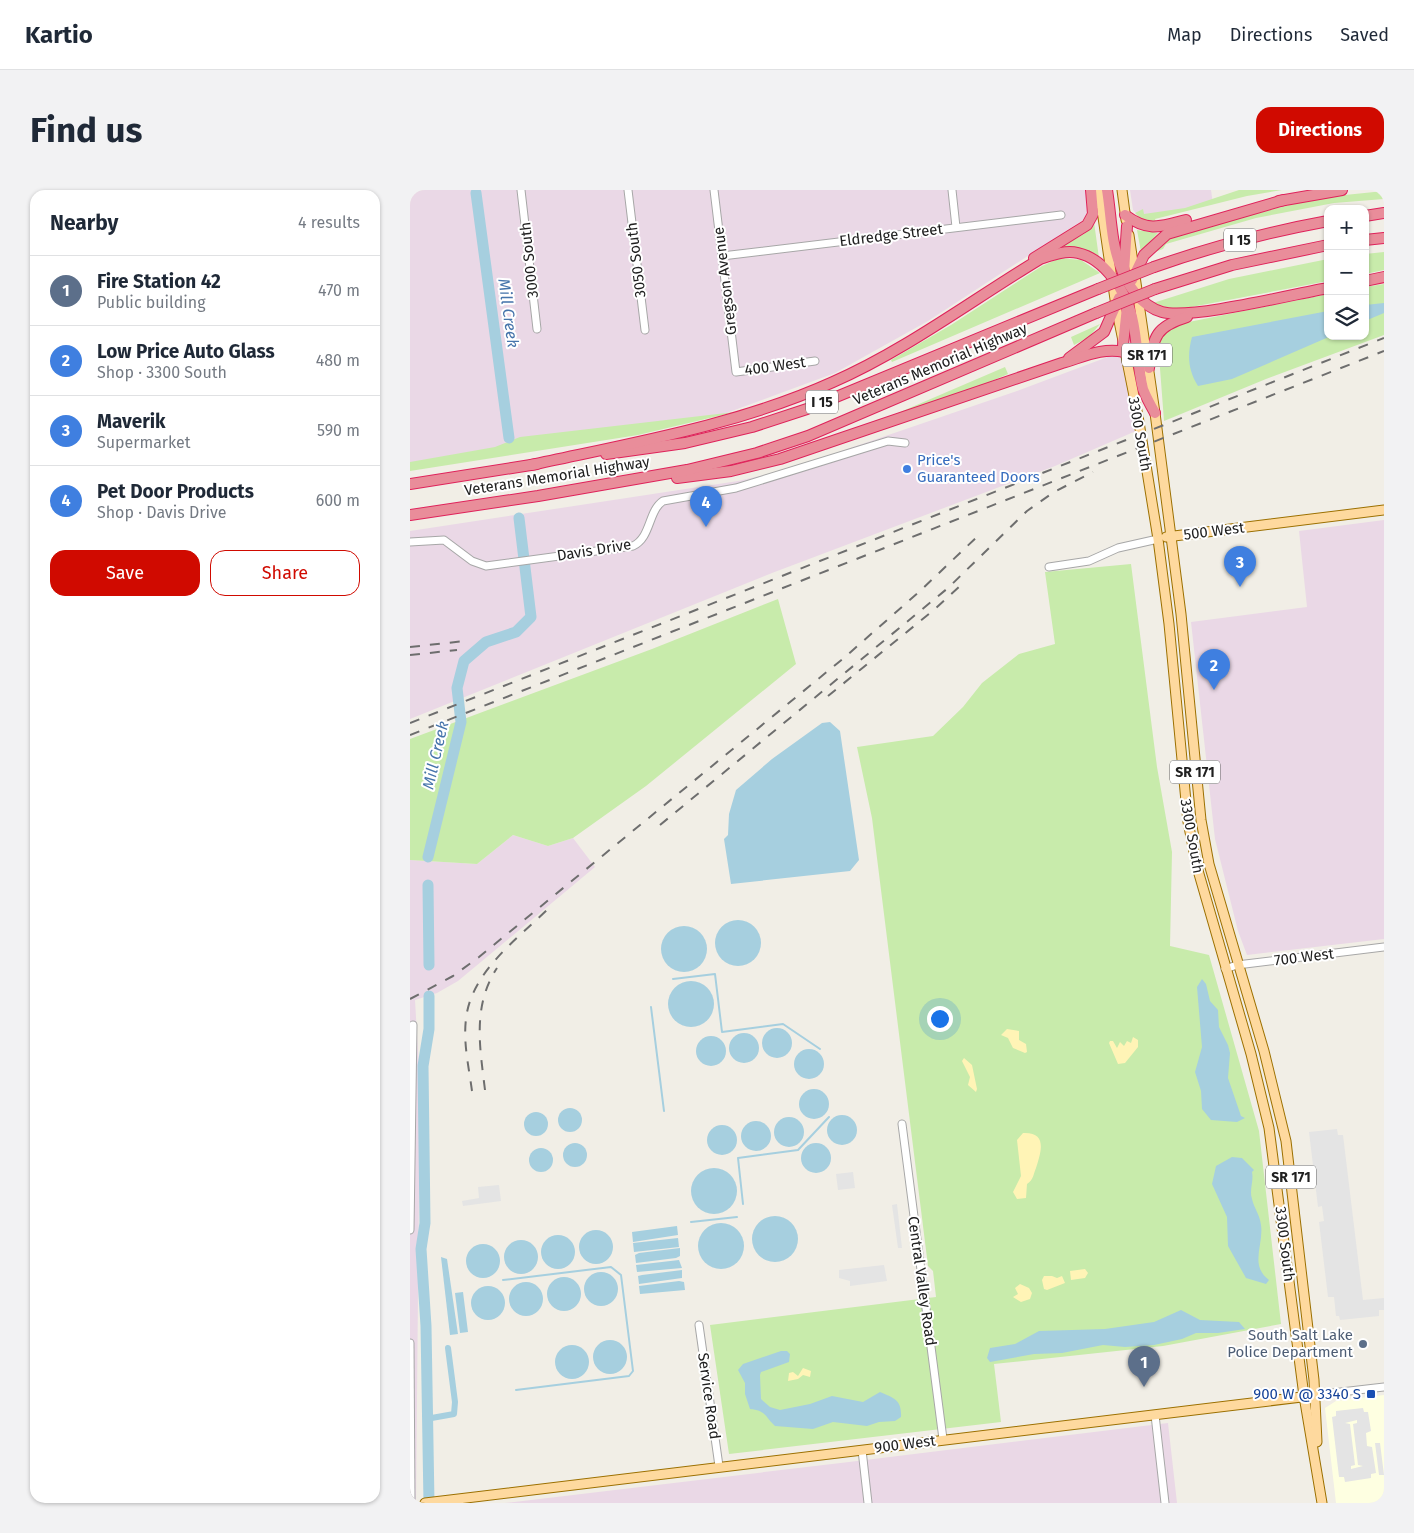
<!DOCTYPE html>
<meta charset="utf-8">
<style>
body{margin:0;font-family:"Fira Sans",sans-serif;background:#f2f2f3;color:#1f2937}
.controls{position:absolute;right:15px;top:15px;display:grid;overflow:hidden;border-radius:10px;box-shadow:0 1px 4px #0004}
.controls button{width:45px;height:45px;display:grid;place-items:center;padding:0;border:0;border-bottom:1px solid #e0e1e3;background:#fff;color:#1f2937;font:25px sans-serif}
.you{position:absolute;left:529px;top:828px;width:18px;height:18px;margin:-12px;border:4px solid #fff;border-radius:50%;background:#1a73e8;box-shadow:0 0 0 8px #1a73e833}
.badge{display:grid;place-items:center;width:32px;height:32px;border-radius:50%;background:#d00a00;color:#fff;font-size:16px;font-weight:700}
.pin{position:absolute;translate:-50% -41px;filter:drop-shadow(0 1px 2px #0008)}
.pin::after{content:'';position:absolute;top:26px;width:18px;height:15px;background:inherit;clip-path:polygon(0 0,100% 0,50% 100%)}
.list{margin:0;padding:0;list-style:none}
h2{display:flex;justify-content:space-between;align-items:center;height:65px;margin:0;padding:0 20px;font-size:21px}
h2 small{font-size:16px;font-weight:400;color:#747a83}
.list li{display:grid;grid-template-columns:32px 1fr auto;gap:15px;align-items:center;box-sizing:border-box;height:70px;padding:0 20px;border-top:1px solid #e0e1e3}
.list b{display:block;font-size:19px;white-space:nowrap}
.list p{margin:0;font-size:16px;white-space:nowrap;color:#747a83}
.list em{font-size:16px;font-style:normal;color:#747a83}
.actions{display:flex;gap:10px;padding:15px 20px}
.actions a{flex:1;padding:11px 0;border:1px solid #d00a00;border-radius:15px;text-align:center;font-size:18px;color:#d00a00}
.actions .main{background:#d00a00;color:#fff}
.icon{flex:none;width:28px;height:28px;fill:none;stroke:currentColor;stroke-width:2;stroke-linecap:round;stroke-linejoin:round}
.map{position:relative;flex:none;width:974px;height:1313px;overflow:hidden;border-radius:15px}
header{display:flex;align-items:center;gap:30px;box-sizing:border-box;height:70px;padding:0 25px;background:#fff;border-bottom:1px solid #e0e1e3}
header strong{font-size:24px}
nav{display:flex;gap:28px;margin-inline-start:auto;font-size:18px}
.intro{display:flex;align-items:center;justify-content:space-between;box-sizing:border-box;height:120px;padding:0 30px}
h1{margin:0;font-size:35px}
.button{padding:12px 22px;border-radius:15px;background:#d00a00;color:#fff;font-size:18px;font-weight:700}
main{display:flex;gap:30px;padding:0 30px}
aside{flex:1;background:#fff;border-radius:15px;box-shadow:0 1px 4px #0004}
.map>svg:first-child{display:block}
</style>
<header>
<strong>Kartio</strong>
<nav><a>Map</a><a>Directions</a><a>Saved</a></nav>
</header>
<div class="intro"><h1>Find us</h1><a class="button">Directions</a></div>
<main>
<aside>
<h2>Nearby<small>4 results</small></h2>
<ul class="list">
<li><span class="badge" style="background:#5c6f8a">1</span><div><b>Fire Station 42</b><p>Public building</p></div><em>470 m</em></li>
<li><span class="badge" style="background:#3f7fe0">2</span><div><b>Low Price Auto Glass</b><p>Shop · 3300 South</p></div><em>480 m</em></li>
<li><span class="badge" style="background:#3f7fe0">3</span><div><b>Maverik</b><p>Supermarket</p></div><em>590 m</em></li>
<li><span class="badge" style="background:#3f7fe0">4</span><div><b>Pet Door Products</b><p>Shop · Davis Drive</p></div><em>600 m</em></li>
</ul>
<div class="actions"><a class="main">Save</a><a>Share</a></div>
</aside>
<div class="map">
<svg width="974" height="1313" viewBox="0 0 974 1313">
<rect width="100%" height="100%" fill="#f1eee6"/>
<g fill="#ead8e6">
<path d="M0,0H679L680,16L673,30L518,131L425,183L311,225L0,274Z"/>
<path d="M720,0H801L803,14L732,30L723,20Z"/>
<path d="M711,162L726,241L645,276L362,383L0,529V341L328,291L376,280L607,201Z"/>
<path d="M974,330V749L837,765L828,741L805,649L781,432L897,417L889,341Z"/>
<path d="M103,645L138,656L163,648L185,677L48,791L27,803L5,810L10,896L6,1313H0V670L67,674Z"/>
<path d="M758,1233L767,1313H95L439,1272Z"/>
</g>
<path fill="#feffe1" d="M974,1205V1313H926L915,1218L926,1211Z"/>
<g fill="#c8ebab">
<path d="M829,0H872L837,6L745,29L746,32L732,30L725,23L733,19L734,24L775,18Z"/>
<path d="M974,1V9L924,13L846,28L756,54L753,59L742,63L764,45L883,14L925,6Z"/>
<path d="M684,32L689,68L655,57L649,58L674,44Z"/>
<path d="M727,40L748,43L731,62Z"/>
<path d="M974,62V80L955,84V64Z"/>
<path d="M650,68L671,70L690,83L482,172L481,170L541,135L632,76Z"/>
<path d="M918,69V91L776,118L762,119L743,113L819,89Z"/>
<path d="M974,94V145L856,189L754,231L748,152L752,145L764,135L918,104V146H955V97Z"/>
<path d="M690,134L679,147L664,155L661,147Z"/>
<path d="M595,177L598,184L582,191L474,229Z"/>
<path d="M325,222L228,245L0,281V272L85,257L110,247Z"/>
<path d="M721,374L747,577L762,662L760,756L799,765L849,941L871,1134L753,1156L584,1174L591,1232L319,1264L300,1135L526,1107L523,1081L518,1076L462,628L447,557L523,546L553,517L572,493L609,464L645,454L635,382Z"/>
<path d="M368,409L386,474L236,596L163,648L138,656L103,645L67,674L0,670V549L242,459Z"/>
</g>
<g fill="#fff4b6">
<path d="M597,839L609,841V850L616,854L617,862L615,863L603,858L598,848L591,845Z"/>
<path d="M723,847L728,850V857L715,873L708,874L699,853L700,851H703L707,858L710,852L714,856L717,851L721,853Z"/>
<path d="M554,868L562,875L567,899L566,902L558,895L560,887L552,871Z"/>
<path d="M613,943C638,942 631,962 626,978C623,985 624,989 617,994L616,1008L607,1009L603,1002L611,986L607,950Z"/>
<path d="M675,1079L678,1083L675,1088L661,1090L660,1081Z"/>
<path d="M634,1086H642L647,1088L652,1086L655,1093L637,1100L634,1099L632,1090Z"/>
<path d="M610,1094L619,1098L622,1103L620,1109L611,1112L603,1107L608,1104L605,1098Z"/>
<path d="M393,1178L401,1181L400,1187L393,1185L388,1189L378,1191L379,1183L383,1182L388,1186Z"/>
</g>
<g fill="#e4e4e4" fill-rule="evenodd">
<path d="M927,939L928,945H933L953,1110L974,1108V1120H969V1126L930,1130L929,1126H926L924,1107H918L909,1032L914,1031L912,1016L908,1017L899,942Z"/>
<path d="M443,982L445,998L428,1000L426,984Z"/>
<path d="M89,995L91,1011L53,1016L52,1011L69,1008L68,997Z"/>
<path d="M487,1014L492,1058H488L482,1015Z"/>
<path d="M474,1075L477,1091L440,1096V1091L429,1088V1080Z"/>
<path d="M953,1218L954,1222H958L961,1241L956,1243L957,1256L962,1257L966,1283L961,1284V1288L935,1292L934,1287H929L922,1227L926,1226V1221ZM947,1230V1233L943,1234L948,1275L953,1276L941,1279V1276L945,1275L940,1234L935,1233Z"/>
<path d="M965,1253H970L974,1285H969Z"/>
</g>
<g fill="#a6cfdf">
<path d="M974,113V123L955,131V115Z"/>
<path d="M918,121V146H921L822,189L788,196C778,180 777,165 782,147Z"/>
<path d="M420,532L430,541L449,670L440,681L321,694L314,649L318,645L319,624L326,600L362,569L412,533Z"/>
<circle cx="328" cy="753" r="23"/>
<circle cx="274" cy="759" r="23"/>
<path d="M792,789L796,794L800,811L808,820L809,837L818,855L820,863L818,888L831,926L835,928L827,932L801,930L792,919L791,901L785,882L792,857L787,797Z"/>
<circle cx="281" cy="814" r="23"/>
<circle cx="367" cy="853" r="15"/>
<circle cx="334" cy="858" r="15"/>
<circle cx="301" cy="861" r="15"/>
<circle cx="399" cy="874" r="15"/>
<circle cx="404" cy="914" r="15"/>
<circle cx="160" cy="930" r="12"/>
<circle cx="126" cy="934" r="12"/>
<circle cx="432" cy="940" r="15"/>
<circle cx="379" cy="942" r="15"/>
<circle cx="346" cy="946" r="15"/>
<circle cx="312" cy="950" r="15"/>
<circle cx="406" cy="968" r="15"/>
<circle cx="165" cy="965" r="12"/>
<circle cx="131" cy="970" r="12"/>
<path d="M822,967L832,968L844,980L842,982C844,991 839,1000 842,1009C844,1018 850,1025 851,1035C854,1055 839,1075 859,1090L856,1094L836,1088L818,1056L817,1027L802,994L806,976Z"/>
<circle cx="304" cy="1001" r="23"/>
<circle cx="365" cy="1049" r="23"/>
<circle cx="311" cy="1056" r="23"/>
<path d="M267,1036L268,1045L223,1052L222,1042Z"/>
<circle cx="186" cy="1057" r="17"/>
<circle cx="148" cy="1062" r="17"/>
<path d="M268,1048L269,1057L224,1062L223,1053Z"/>
<circle cx="111" cy="1067" r="17"/>
<circle cx="73" cy="1071" r="17"/>
<path d="M270,1058V1066L266,1068L226,1073L225,1065L229,1063Z"/>
<path d="M31,1067L37,1069L48,1144L40,1145Z"/>
<path d="M269,1070L272,1078L227,1082L226,1075Z"/>
<path d="M272,1080V1088L229,1094L228,1086L232,1085Z"/>
<circle cx="191" cy="1099" r="17"/>
<circle cx="154" cy="1104" r="17"/>
<path d="M269,1091L274,1092L275,1100L230,1104L229,1096Z"/>
<circle cx="116" cy="1109" r="17"/>
<circle cx="78" cy="1113" r="17"/>
<path d="M53,1102L58,1142L50,1143L45,1103Z"/>
<path d="M771,1120L790,1130L829,1132L835,1139L808,1143H786L772,1149L744,1155L715,1157L693,1155L652,1163L624,1164L580,1172L577,1168L580,1158L605,1154L629,1141L695,1139L744,1132Z"/>
<circle cx="200" cy="1167" r="17"/>
<circle cx="162" cy="1172" r="17"/>
<path d="M371,1161H377L380,1164L379,1172L351,1182L350,1185L351,1209L360,1217L370,1220L400,1214L422,1206L453,1212L470,1202C484,1208 492,1210 491,1227L485,1231L469,1232L457,1236L423,1232L403,1239L365,1236C354,1226 357,1221 340,1219L335,1204V1193L328,1180L333,1174Z"/>
</g>
<g fill="none" stroke-linecap="round" stroke-linejoin="round">
<g stroke="#a6cfdf" stroke-width="2">
<path d="M263,789L305,784L312,842L373,834L410,859"/>
<path d="M241,817L254,921"/>
<path d="M333,1014L328,968L388,960L419,927"/>
<path d="M281,1032L327,1027"/>
<path d="M93,1090L201,1077L211,1085L223,1181L219,1186L106,1200"/>
</g>
<path stroke="#a6cfdf" stroke-width="6" d="M16,1229L44,1224L45,1212L38,1158"/>
<g stroke="#a6cfdf" stroke-width="11">
<path d="M66,3L99,248"/>
<path d="M18,667L51,532L47,498L54,471L76,452L106,442L121,427L109,328"/>
<path d="M18,695L19,775"/>
<path d="M19,1313L16,1136L11,1059L15,1033L13,876L19,839V806"/>
</g>
<defs>
<g id="minor">
<path d="M111,0L127,139"/>
<path d="M218,0L235,140"/>
<path d="M304,0L326,182L405,171"/>
<path d="M542,0L546,37"/>
<path d="M312,66L651,25"/>
<path d="M0,352L34,350L62,371L76,376L223,356C241,348 238,321 253,311L326,298L478,251L495,253"/>
<path d="M639,377L679,371L708,358L748,349"/>
<path d="M815,779L827,775L974,757"/>
<path d="M492,934L533,1249"/>
<path d="M0,1040L3,835"/>
<path d="M289,1135L309,1276"/>
<path d="M0,1153L1,1313"/>
<path d="M905,1205L974,1197"/>
<path d="M745,1225L755,1313"/>
<path d="M452,1260L458,1313"/>
</g>
<g id="major">
<path d="M689,0L706,116L728,226L748,349L759,434L778,632L787,677L841,864L859,938L894,1206L912,1313"/>
<path d="M712,0L716,30"/>
<path d="M719,45L745,223L771,424L791,630L799,674L854,861L876,951L904,1190L907,1252"/>
<path d="M756,347L974,320"/>
<path d="M15,1313L900,1206"/>
</g>
<g id="highway">
<path d="M697,0C701,24 701,52 710,75C717,95 731,116 752,122C780,130 884,104 918,98"/>
<path d="M869,11L932,0"/>
<path d="M715,25C738,42 750,37 776,30"/>
<path d="M955,26L974,23"/>
<path d="M955,50L974,48"/>
<path d="M624,68L677,35L683,24L681,0"/>
<path d="M744,77C801,57 858,42 918,31"/>
<path d="M714,82L717,36"/>
<path d="M722,90L734,65L757,44L874,10"/>
<path d="M955,91L974,87"/>
<path d="M745,99L822,75L918,55"/>
<path d="M713,155L717,117"/>
<path d="M659,168L694,142L709,108"/>
<path d="M739,178C744,146 745,137 777,127"/>
<path d="M196,264L275,253L342,237L397,219L688,99"/>
<path d="M121,275C222,253 328,235 423,192C496,160 562,110 630,69C642,65 655,60 668,63C695,69 716,102 722,127C728,151 727,176 733,199C736,207 741,216 745,223"/>
<path d="M267,288L321,281L370,269L652,173C673,167 693,157 714,162"/>
<path d="M0,294L127,274"/>
<path d="M0,325L128,306L277,280L347,263L398,246L686,123"/>
</g>
</defs>
<use href="#minor" stroke="#a7a7a7" stroke-width="9"/>
<use href="#major" stroke="#9c7000" stroke-width="11"/>
<use href="#highway" stroke="#df225a" stroke-width="12"/>
<use href="#minor" stroke="#fff" stroke-width="7"/>
<use href="#major" stroke="#fed99e" stroke-width="9"/>
<use href="#highway" stroke="#e98d9a" stroke-width="10"/>
<g stroke="#6e6e6e" stroke-width="2" stroke-dasharray="10 10" stroke-linecap="butt">
<path d="M0,457L55,451"/>
<path d="M0,465L47,460"/>
<path d="M418,506L525,419L550,396"/>
<path d="M0,533L974,148"/>
<path d="M0,545L974,161"/>
<path d="M250,635L538,398L617,321L644,302L683,282"/>
<path d="M0,809L43,786L69,767L435,467L510,401L570,344"/>
<path d="M75,900C70,858 62,816 87,778"/>
<path d="M62,901C59,878 53,853 56,829C61,781 110,747 141,716"/>
</g>
<defs>
<g id="highway-bridge">
<path d="M688,99L744,77"/>
<path d="M686,123L745,99"/>
</g>
</defs>
<use href="#highway-bridge" stroke="#df225a" stroke-width="12" stroke-linecap="butt"/>
<use href="#highway-bridge" stroke="#e98d9a" stroke-width="10"/>
</g>
<circle fill="#3f7fe0" stroke="#fff" stroke-width="2" cx="497" cy="279" r="5"/>
<circle fill="#5c6f8a" stroke="#fff" stroke-width="2" cx="953" cy="1154" r="5"/>
<rect fill="#1a4fb4" stroke="#fff" stroke-width="2" x="956" y="1199" width="10" height="10" rx="2.5"/>
<g text-anchor="middle" stroke-width="4" stroke-linejoin="round" paint-order="stroke">
<g fill="#fff" stroke="#636363" stroke-width="1">
<rect x="814" y="38.5" width="32" height="23" rx="4"/>
<rect x="712" y="153.5" width="50" height="23" rx="4"/>
<rect x="396" y="200.5" width="32" height="23" rx="4"/>
<rect x="760" y="570.5" width="50" height="23" rx="4"/>
<rect x="856" y="975.5" width="50" height="23" rx="4"/>
</g>
<g font-size="14" font-weight="bold" fill="#202020">
<text x="830" y="55">I 15</text>
<text x="737" y="170">SR 171</text>
<text x="412" y="217">I 15</text>
<text x="785" y="587">SR 171</text>
<text x="881" y="992">SR 171</text>
</g>
<g font-size="15" fill="#202020" stroke="#fff">
<text transform="translate(481 45) rotate(-7)" y="5">Eldredge Street</text>
<text transform="translate(119 70) rotate(-96)" y="5">3000 South</text>
<text transform="translate(226 70) rotate(-97)" y="5">3050 South</text>
<text transform="translate(315 91) rotate(-97)" y="5">Gregson Avenue</text>
<text transform="translate(530 174) rotate(-23)" y="5">Veterans Memorial Highway</text>
<text transform="translate(365 176) rotate(-8)" y="5">400 West</text>
<text transform="translate(730 244) rotate(80)" y="5">3300 South</text>
<text transform="translate(147 286) rotate(-9)" y="5">Veterans Memorial Highway</text>
<text transform="translate(804 341) rotate(-7)" y="5">500 West</text>
<text transform="translate(184 360) rotate(-9)" y="5">Davis Drive</text>
<text transform="translate(782 646) rotate(80)" y="5">3300 South</text>
<text transform="translate(894 767) rotate(-7)" y="5">700 West</text>
<text transform="translate(875 1054) rotate(83)" y="5">3300 South</text>
<text transform="translate(512 1091) rotate(82)" y="5">Central Valley Road</text>
<text transform="translate(299 1206) rotate(82)" y="5">Service Road</text>
<text transform="translate(495 1254) rotate(-7)" y="5">900 West</text>
</g>
<g font-size="15" fill="#366cbe" stroke="#fff" text-anchor="start">
<text x="507" y="275">Price's<tspan x="507" dy="17">Guaranteed Doors</tspan></text>
</g>
<g font-size="15" fill="#4e5e75" stroke="#fff" text-anchor="end">
<text x="943" y="1150">South Salt Lake<tspan x="943" dy="17">Police Department</tspan></text>
</g>
<g font-size="15" fill="#164399" stroke="#fff" text-anchor="end">
<text x="951" y="1209">900 W @ 3340 S</text>
</g>
<g font-size="16" font-style="italic" fill="#4674ab" stroke="#fff">
<text transform="translate(99 123) rotate(82)" y="6">Mill Creek</text>
<text transform="translate(25 565) rotate(-77)" y="6">Mill Creek</text>
</g>
</g>
</svg>
<div class="controls">
<button>+</button>
<button>−</button>
<button><svg class="icon" aria-label="layers" viewBox="0 0 24 24"><path d="M12 4l9 5-9 5-9-5zM3 14l9 5 9-5"/></svg></button>
</div>
<div class="you"></div>
<div class="pin badge" style="left:734px;top:1197px;background:#5c6f8a">1</div>
<div class="pin badge" style="left:804px;top:500px;background:#3f7fe0">2</div>
<div class="pin badge" style="left:830px;top:397px;background:#3f7fe0">3</div>
<div class="pin badge" style="left:296px;top:337px;background:#3f7fe0">4</div>
</div>
</main>
